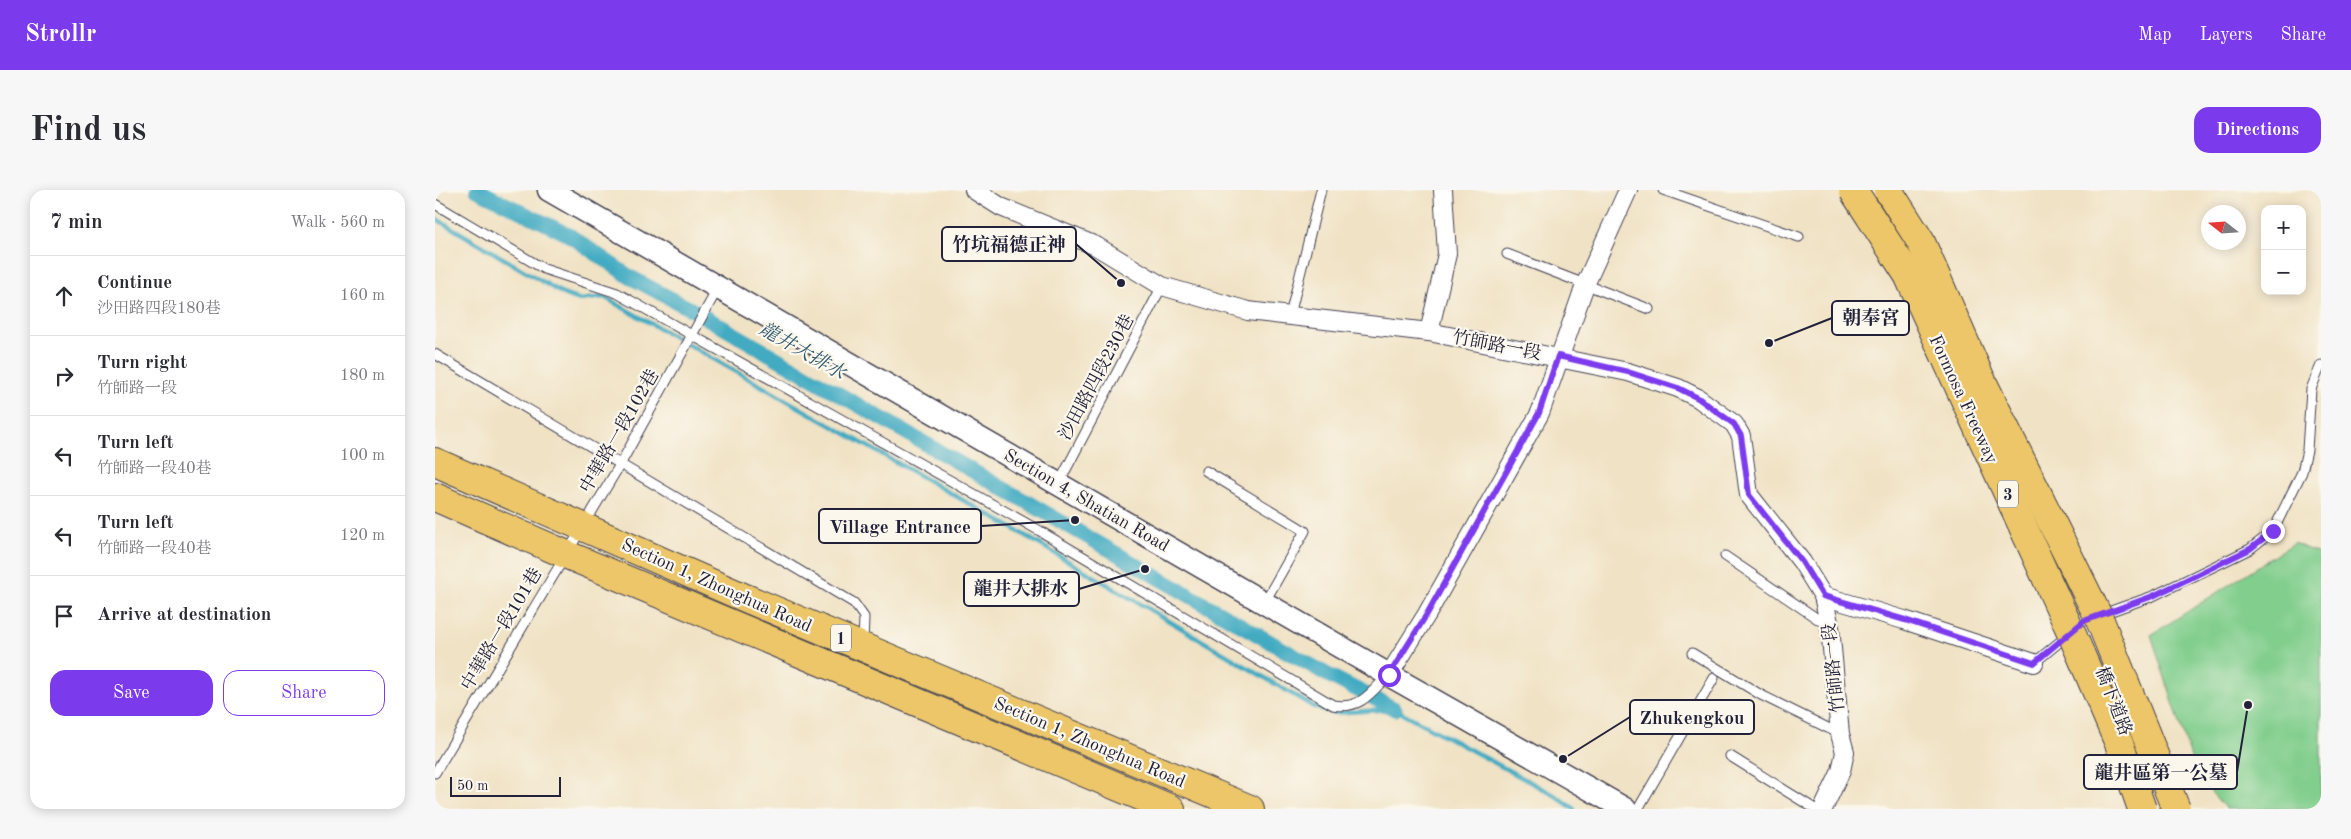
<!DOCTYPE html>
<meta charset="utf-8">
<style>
body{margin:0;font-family:"Old Standard TT","Noto Serif TC",serif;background:#f7f7f7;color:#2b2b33}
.controls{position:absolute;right:15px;top:15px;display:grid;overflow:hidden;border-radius:10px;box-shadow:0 2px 12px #0003}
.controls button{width:45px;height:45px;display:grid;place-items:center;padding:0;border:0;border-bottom:1px solid #e1e1e2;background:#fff;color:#2b2b33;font:25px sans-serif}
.compass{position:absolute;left:1766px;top:15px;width:45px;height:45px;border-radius:50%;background:#fff;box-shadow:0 2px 12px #0003;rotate:287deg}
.scale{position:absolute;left:15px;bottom:12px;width:111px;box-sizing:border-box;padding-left:5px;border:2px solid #22223b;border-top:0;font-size:14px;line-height:18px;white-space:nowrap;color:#22223b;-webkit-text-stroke:4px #fbf7ec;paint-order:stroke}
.stop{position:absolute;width:15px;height:15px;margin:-11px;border:4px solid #7c3aed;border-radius:50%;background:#fff}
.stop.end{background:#7c3aed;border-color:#fff;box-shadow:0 1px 5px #0008}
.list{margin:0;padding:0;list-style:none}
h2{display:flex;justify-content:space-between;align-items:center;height:65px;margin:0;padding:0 20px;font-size:21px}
h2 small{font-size:16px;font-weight:400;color:#7c7c81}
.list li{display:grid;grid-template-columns:32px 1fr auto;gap:15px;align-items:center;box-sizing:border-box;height:80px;padding:0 20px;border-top:1px solid #e1e1e2}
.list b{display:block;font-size:19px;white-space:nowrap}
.list p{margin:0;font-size:16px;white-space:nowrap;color:#7c7c81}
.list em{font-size:16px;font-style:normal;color:#7c7c81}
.actions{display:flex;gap:10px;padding:15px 20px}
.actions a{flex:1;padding:11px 0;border:1px solid #7c3aed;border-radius:15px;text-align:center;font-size:18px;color:#7c3aed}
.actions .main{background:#7c3aed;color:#fff}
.icon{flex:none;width:28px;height:28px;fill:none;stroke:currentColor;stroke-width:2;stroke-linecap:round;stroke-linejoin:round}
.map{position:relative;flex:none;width:1886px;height:619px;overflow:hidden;border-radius:15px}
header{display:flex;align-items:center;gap:30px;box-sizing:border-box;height:70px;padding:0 25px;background:#7c3aed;color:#fff}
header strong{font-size:24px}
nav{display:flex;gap:28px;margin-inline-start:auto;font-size:18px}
.intro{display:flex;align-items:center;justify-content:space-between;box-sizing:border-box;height:120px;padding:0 30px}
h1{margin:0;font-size:35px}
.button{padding:12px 22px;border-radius:15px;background:#7c3aed;color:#fff;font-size:18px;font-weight:700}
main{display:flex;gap:30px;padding:0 30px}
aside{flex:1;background:#fff;border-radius:15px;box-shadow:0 2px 12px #0003}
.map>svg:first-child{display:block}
</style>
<header>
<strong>Strollr</strong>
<nav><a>Map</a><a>Layers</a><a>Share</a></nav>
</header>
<div class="intro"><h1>Find us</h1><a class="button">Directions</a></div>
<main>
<aside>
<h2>7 min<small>Walk · 560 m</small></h2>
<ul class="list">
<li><svg class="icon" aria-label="ahead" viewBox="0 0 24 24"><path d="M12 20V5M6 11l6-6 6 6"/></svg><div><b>Continue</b><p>沙田路四段180巷</p></div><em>160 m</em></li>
<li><svg class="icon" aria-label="right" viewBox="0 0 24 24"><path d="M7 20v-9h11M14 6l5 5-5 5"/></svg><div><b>Turn right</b><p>竹師路一段</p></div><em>180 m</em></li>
<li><svg class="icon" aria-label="left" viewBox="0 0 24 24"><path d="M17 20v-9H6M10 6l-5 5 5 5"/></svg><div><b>Turn left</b><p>竹師路一段40巷</p></div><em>100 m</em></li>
<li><svg class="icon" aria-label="left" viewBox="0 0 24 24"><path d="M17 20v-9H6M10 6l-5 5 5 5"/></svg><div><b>Turn left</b><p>竹師路一段40巷</p></div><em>120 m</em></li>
<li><svg class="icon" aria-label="arrive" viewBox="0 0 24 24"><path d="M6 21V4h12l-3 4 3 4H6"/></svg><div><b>Arrive at destination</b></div></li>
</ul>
<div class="actions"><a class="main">Save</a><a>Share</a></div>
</aside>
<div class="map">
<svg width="1886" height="619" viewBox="0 0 1886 619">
<rect width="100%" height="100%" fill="#fbf7ec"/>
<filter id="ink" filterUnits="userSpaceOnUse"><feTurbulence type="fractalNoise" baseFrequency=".02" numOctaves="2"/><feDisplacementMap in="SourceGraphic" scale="10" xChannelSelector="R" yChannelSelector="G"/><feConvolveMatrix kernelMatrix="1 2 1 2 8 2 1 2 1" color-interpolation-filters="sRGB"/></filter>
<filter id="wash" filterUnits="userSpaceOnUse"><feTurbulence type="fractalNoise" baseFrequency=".0096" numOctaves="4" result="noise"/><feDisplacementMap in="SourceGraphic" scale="20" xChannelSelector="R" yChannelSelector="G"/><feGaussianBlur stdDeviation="1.12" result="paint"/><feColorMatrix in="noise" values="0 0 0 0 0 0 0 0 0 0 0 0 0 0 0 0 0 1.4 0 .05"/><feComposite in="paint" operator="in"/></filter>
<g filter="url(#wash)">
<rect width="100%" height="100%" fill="#f0e2c4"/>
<path fill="#81ce8d" stroke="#527864" d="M1859,353L1886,365V619H1791L1762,586L1716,445Z"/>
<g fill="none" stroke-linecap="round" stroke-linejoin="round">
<path stroke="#42abc2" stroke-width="4.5" d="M0,28L130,105L145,110L169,107L579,339L879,517L898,523L960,519L1121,606L1139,619"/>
<path stroke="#42abc2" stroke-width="15" d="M42,0L134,45L195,87L263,123L891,484L960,519"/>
</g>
</g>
<g filter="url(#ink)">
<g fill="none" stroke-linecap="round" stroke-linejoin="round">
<defs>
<g id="service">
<path d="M1228,0L1364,47"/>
<path d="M0,14L109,79L182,103L605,341L898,515C925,520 936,503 953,485"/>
<path d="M1072,64L1214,119"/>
<path d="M855,125L886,0"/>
<path d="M0,164L419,413L429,427L428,454"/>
<path d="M771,281L870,341L829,413"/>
<path d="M624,293L727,96"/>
<path d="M1290,366L1393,436"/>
<path d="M1665,425L1718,406L1815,359L1838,341L1867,282L1872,260L1876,199L1886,175"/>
<path d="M1257,463L1326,505L1405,544"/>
<path d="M1599,473L1633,445"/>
<path d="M1295,566L1380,619"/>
<path d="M0,583L186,273L283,98"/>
<path d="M1203,619L1279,488"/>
</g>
<g id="minor">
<path d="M539,0L566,17L661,56L727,96L813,121L994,142L1193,182L1243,198L1263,208L1299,234L1306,246L1314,305L1367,372L1388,406L1395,437L1405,544L1410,562L1406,581L1388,619"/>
<path d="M994,142L1012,64L1008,0"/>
<path d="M1388,406L1469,430L1599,473"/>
<path d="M1649,431L1679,509"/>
<path d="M954,485L992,424L1105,223L1150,95L1193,0"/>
</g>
<path id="tertiary" d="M114,0L954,485L1190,619"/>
<g id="primary">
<path d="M0,272L308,407L815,619"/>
<path d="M0,307L130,364L736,619"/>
</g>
</defs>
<use href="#service" stroke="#413f50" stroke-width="11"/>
<use href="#minor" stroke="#413f50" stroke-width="20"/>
<use href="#tertiary" stroke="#413f50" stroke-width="25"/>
<use href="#primary" stroke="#413f50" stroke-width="30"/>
<use href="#service" stroke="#fff" stroke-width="9"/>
<use href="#minor" stroke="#fff" stroke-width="18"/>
<use href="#tertiary" stroke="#fff" stroke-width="22"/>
<use href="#primary" stroke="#ecc669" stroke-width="28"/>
<defs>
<g id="motorway-bridge">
<path d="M1418,0L1473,85L1636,442L1685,556L1707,619"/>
<path d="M1453,0L1486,52L1545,187L1664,428L1741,619"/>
</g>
</defs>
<use href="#motorway-bridge" stroke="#413f50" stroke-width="30" stroke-linecap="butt"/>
<use href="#motorway-bridge" stroke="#ecc669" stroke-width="28"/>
</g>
</g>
<g fill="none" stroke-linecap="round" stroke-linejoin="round" filter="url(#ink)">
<path stroke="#7c3aed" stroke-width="6" d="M954,485L992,424L1104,223L1123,166L1193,182L1243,198L1263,208L1299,234L1306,246L1314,305L1367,372L1388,406L1470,430L1599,473L1649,431L1718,406L1815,359L1838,341"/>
</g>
<g text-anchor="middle" stroke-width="4.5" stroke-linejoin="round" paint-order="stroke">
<g fill="#fbf7ec" stroke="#636270" stroke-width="1">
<rect x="1563" y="290.5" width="20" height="27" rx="4"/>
<rect x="396" y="434.5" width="20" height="27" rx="4"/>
</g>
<g font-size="16" font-weight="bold" fill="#22223b">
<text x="1573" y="310">3</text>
<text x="406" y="454">1</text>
</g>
<g font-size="18" fill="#22223b" stroke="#fbf7ec">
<text transform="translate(1062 155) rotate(11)" y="6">竹師路一段</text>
<text transform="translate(661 187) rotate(-62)" y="6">沙田路四段230巷</text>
<text transform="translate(1529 209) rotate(65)" y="6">Formosa Freeway</text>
<text transform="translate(184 241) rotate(-60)" y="6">中華路一段102巷</text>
<text transform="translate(652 310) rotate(30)" y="6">Section 4, Shatian Road</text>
<text transform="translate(282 395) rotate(24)" y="6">Section 1, Zhonghua Road</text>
<text transform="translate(66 439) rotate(-59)" y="6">中華路一段101巷</text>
<text transform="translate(1398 478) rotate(-96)" y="6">竹師路一段</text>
<text transform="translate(1679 511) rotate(69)" y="6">橋下道路</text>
<text transform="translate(655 552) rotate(23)" y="6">Section 1, Zhonghua Road</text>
</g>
<g font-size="19" font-style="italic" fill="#2f5971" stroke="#fbf7ec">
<text transform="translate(368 160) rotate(30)" y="7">龍井大排水</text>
</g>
</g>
<path fill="none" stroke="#22223b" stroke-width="2" d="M686 93L641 54M1334 153L1397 128M640 330L546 336M710 379L644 399M1128 569L1195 527M1813 515L1802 582"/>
<g fill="#22223b" stroke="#fbf7ec" stroke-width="2">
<circle cx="686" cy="93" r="5"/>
<circle cx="1334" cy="153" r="5"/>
<circle cx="640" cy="330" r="5"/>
<circle cx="710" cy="379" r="5"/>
<circle cx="1128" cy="569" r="5"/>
<circle cx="1813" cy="515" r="5"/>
</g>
<g fill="#fbf7ec" stroke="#22223b" stroke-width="2">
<rect x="507" y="37" width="134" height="34" rx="5"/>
<rect x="1397" y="111" width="77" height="34" rx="5"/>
<rect x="384" y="319" width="162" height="34" rx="5"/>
<rect x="529" y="382" width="115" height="34" rx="5"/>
<rect x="1195" y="510" width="124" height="34" rx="5"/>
<rect x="1649" y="565" width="153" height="34" rx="5"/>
</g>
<g font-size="19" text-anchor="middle" font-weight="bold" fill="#22223b">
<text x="574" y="61">竹坑福德正神</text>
<text x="1436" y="134">朝奉宮</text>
<text x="465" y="343">Village Entrance</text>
<text x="586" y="405">龍井大排水</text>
<text x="1257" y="534">Zhukengkou</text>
<text x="1726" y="589">龍井區第一公墓</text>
</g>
</svg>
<div class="controls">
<button>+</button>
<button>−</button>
</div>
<svg class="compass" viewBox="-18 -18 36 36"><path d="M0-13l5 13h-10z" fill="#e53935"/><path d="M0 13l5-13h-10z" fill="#7c7c81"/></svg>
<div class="scale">50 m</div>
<div class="stop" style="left:954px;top:485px"></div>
<div class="stop end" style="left:1838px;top:341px"></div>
</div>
</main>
